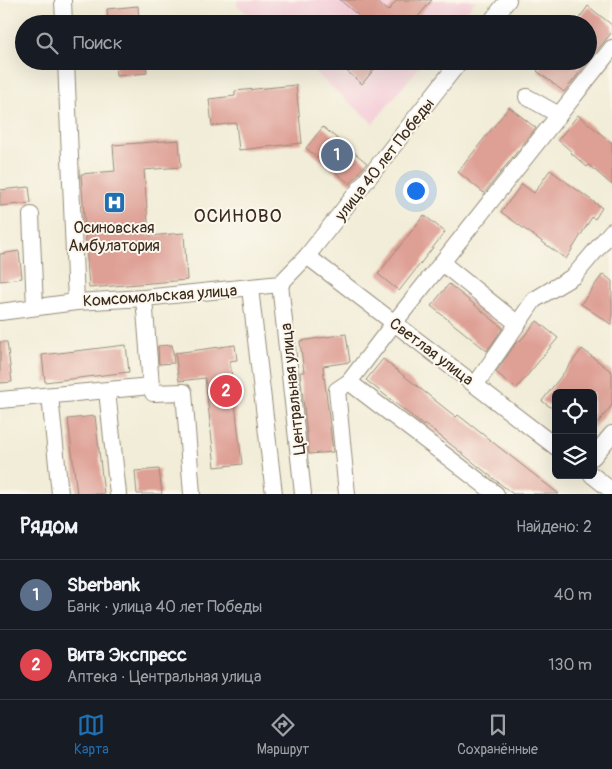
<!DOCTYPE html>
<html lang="ru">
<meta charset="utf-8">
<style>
body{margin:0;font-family:Pangolin,sans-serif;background:#242831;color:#f1f3f6}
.controls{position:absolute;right:15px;bottom:15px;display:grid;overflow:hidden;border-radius:8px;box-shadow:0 5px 20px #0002}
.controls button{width:45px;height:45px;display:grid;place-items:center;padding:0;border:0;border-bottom:1px solid #363941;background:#171b24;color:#f1f3f6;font:25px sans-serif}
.you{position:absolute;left:415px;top:190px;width:18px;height:18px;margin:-12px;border:4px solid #fff;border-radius:50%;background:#1a73e8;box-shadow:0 0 0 8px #1a73e833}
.badge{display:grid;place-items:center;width:32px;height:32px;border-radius:50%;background:#1f6fb2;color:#fff;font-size:16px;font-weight:700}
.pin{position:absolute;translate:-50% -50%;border:2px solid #fff;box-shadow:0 1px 5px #0006}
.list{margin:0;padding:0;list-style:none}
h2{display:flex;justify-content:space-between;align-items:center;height:65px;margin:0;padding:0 20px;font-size:21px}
h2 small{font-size:16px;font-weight:400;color:#9ea1a6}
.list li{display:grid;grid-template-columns:32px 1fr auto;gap:15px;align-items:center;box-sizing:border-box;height:70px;padding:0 20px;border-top:1px solid #363941}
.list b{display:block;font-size:19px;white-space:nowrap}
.list p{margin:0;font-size:16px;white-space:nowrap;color:#9ea1a6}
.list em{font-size:16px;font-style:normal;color:#9ea1a6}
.icon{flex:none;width:28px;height:28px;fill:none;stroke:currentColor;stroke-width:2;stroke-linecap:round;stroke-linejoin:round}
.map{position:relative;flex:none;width:612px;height:494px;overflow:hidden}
.search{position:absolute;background:#171b24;box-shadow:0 5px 20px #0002;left:15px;right:15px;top:15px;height:55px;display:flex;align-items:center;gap:12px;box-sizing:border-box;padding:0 18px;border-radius:28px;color:#9ea1a6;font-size:19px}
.sheet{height:205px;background:#171b24}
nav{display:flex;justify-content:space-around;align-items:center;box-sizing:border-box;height:70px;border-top:1px solid #363941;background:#171b24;font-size:14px;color:#9ea1a6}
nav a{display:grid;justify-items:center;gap:2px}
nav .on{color:#1f6fb2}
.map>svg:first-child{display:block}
</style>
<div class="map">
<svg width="612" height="494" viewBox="0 0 612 494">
<rect width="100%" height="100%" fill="#fbf7ec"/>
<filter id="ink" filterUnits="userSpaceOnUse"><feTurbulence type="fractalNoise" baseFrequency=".02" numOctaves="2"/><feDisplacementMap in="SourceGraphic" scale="10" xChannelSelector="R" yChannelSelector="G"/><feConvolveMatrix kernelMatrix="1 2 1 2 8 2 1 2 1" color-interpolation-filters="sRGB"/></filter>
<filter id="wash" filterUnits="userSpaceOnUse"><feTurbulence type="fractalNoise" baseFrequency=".0096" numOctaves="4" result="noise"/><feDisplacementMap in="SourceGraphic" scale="20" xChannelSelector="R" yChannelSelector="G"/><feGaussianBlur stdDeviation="1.12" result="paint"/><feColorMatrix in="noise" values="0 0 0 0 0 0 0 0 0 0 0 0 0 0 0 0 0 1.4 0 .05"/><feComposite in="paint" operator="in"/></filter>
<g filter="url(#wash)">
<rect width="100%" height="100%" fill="#f2edd8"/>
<g fill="#f5cfd9">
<path d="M239,0H476L456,24H259L236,4Z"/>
<path d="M302,61H424L373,123Z"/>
</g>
<g id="blocks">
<g fill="#de9f94">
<path d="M340,0H374L388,11L397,0H432L412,24H368Z"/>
<path d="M138,6L139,24H108L107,9Z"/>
<path d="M588,6L612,25V32L564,92L537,71L545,61H588V24H575Z"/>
<path d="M115,61H146L147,73L116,76Z"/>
<path d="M335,61H381L362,84Z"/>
<path d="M296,85L302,143L239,150L236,123L212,126L209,99L235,96V91Z"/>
<path d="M509,107L536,128L484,193L458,172Z"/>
<path d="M578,115L612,143V185L589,165L587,167L571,153L572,152L558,140Z"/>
<path d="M323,127L367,163L350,184L306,148Z"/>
<path d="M179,140L181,167L144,170L149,236L184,233L187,280L89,288L81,174L115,171L113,145Z"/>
<path d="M550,170L602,208L595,219L592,217L566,259L501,212L522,184L534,193Z"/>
<path d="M29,187L31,203L0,206V190Z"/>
<path d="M424,215L445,232L399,291L378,274Z"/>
<path d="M19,251L22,278L0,281V254Z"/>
<path d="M603,274L612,281V325L581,304Z"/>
<path d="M449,284L503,328L487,351L431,306Z"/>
<path d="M537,321L558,338L516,389L496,372L518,340L520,341Z"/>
<path d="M346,334L350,362L323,366L333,452L309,454L300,372H304L300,341Z"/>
<path d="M0,342H7L12,382L0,383Z"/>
<path d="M126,345L129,372L45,382L42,355Z"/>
<path d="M172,345L174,363L159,364L158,346Z"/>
<path d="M235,345L237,360L230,361L242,464L215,467L205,378L179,381L175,353Z"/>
<path d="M582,349L612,372V405L593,429V393H556V411L542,401Z"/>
<path d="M383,359L456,417L458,415L559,494H513L425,424L424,426L366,380Z"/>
<path d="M95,416L104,494H77L68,419Z"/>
<path d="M159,469L162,494H137L135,471Z"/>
</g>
</g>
</g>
<g filter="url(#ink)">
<use href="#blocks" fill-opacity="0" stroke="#968c7b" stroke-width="1"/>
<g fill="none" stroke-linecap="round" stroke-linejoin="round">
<defs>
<g id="minor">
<path d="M63,0L64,24"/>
<path d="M489,24L508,0"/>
<path d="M66,61L76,302"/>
<path d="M527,97L559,115"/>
<path d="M31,215L35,307"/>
<path d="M307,256L556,447"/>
<path d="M442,263L518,324"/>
<path d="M280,284L303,494"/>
<path d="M250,288L274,494"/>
<path d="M0,312L76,302L144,298L280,284L307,256L460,61"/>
<path d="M476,384L534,300L574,276L612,231"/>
<path d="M151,386L153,393L184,392L192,494"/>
<path d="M107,391L118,494"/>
<path d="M50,396L60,494"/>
<path d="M0,400L151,386L144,298"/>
<path d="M593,457L612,434"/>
<path d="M592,475L612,491"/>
<path d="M347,494L337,390L349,382"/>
<path d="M496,494L349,382L394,323L612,48"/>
</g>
</defs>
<use href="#minor" stroke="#968c7b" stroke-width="18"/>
<use href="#minor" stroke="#fff" stroke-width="16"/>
</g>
</g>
<defs>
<symbol id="hospital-square" viewBox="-11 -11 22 22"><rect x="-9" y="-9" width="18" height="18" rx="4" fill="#1f6fb2" stroke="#fbf7ec"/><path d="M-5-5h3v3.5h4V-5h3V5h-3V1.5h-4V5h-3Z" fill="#fff"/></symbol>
</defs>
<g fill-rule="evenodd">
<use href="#hospital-square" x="102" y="190" width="25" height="25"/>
</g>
<g text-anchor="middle" stroke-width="4" stroke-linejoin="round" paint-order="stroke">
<g font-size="16" fill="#3b2a1e" stroke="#fbf7ec">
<text transform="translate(384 159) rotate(-52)" y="6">улица 40 лет Победы</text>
<text transform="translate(160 295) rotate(-4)" y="6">Комсомольская улица</text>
<text transform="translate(432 351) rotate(37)" y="6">Светлая улица</text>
<text transform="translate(292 389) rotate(-96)" y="6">Центральная улица</text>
</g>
<g font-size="16" fill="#3b2a1e" stroke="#fbf7ec">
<text x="114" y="233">Осиновская<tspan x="114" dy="18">Амбулатория</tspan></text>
</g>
<g font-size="19" letter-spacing="1" fill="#3b2a1e" stroke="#fbf7ec">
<text x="238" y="222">ОСИНОВО</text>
</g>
</g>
</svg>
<div class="controls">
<button><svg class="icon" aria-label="locate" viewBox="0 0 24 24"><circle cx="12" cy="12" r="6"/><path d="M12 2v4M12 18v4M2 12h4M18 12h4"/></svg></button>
<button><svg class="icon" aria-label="layers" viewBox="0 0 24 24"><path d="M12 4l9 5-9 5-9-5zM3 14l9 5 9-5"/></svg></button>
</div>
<div class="you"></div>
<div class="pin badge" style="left:337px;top:155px;background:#5c6f8a">1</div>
<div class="pin badge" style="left:226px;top:391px;background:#e0444e">2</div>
<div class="search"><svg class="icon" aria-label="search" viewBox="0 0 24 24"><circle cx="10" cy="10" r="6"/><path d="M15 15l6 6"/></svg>Поиск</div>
</div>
<section class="sheet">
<h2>Рядом<small>Найдено: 2</small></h2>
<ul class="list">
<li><span class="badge" style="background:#5c6f8a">1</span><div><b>Sberbank</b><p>Банк · улица 40 лет Победы</p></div><em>40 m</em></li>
<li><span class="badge" style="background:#e0444e">2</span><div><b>Вита Экспресс</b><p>Аптека · Центральная улица</p></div><em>130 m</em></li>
</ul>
</section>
<nav>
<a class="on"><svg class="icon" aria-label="map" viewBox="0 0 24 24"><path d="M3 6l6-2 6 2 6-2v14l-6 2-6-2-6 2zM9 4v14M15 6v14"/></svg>Карта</a>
<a><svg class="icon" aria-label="directions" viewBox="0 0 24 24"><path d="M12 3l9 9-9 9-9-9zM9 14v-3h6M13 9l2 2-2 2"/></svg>Маршрут</a>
<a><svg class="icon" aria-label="saved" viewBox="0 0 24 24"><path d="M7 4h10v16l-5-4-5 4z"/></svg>Сохранённые</a>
</nav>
